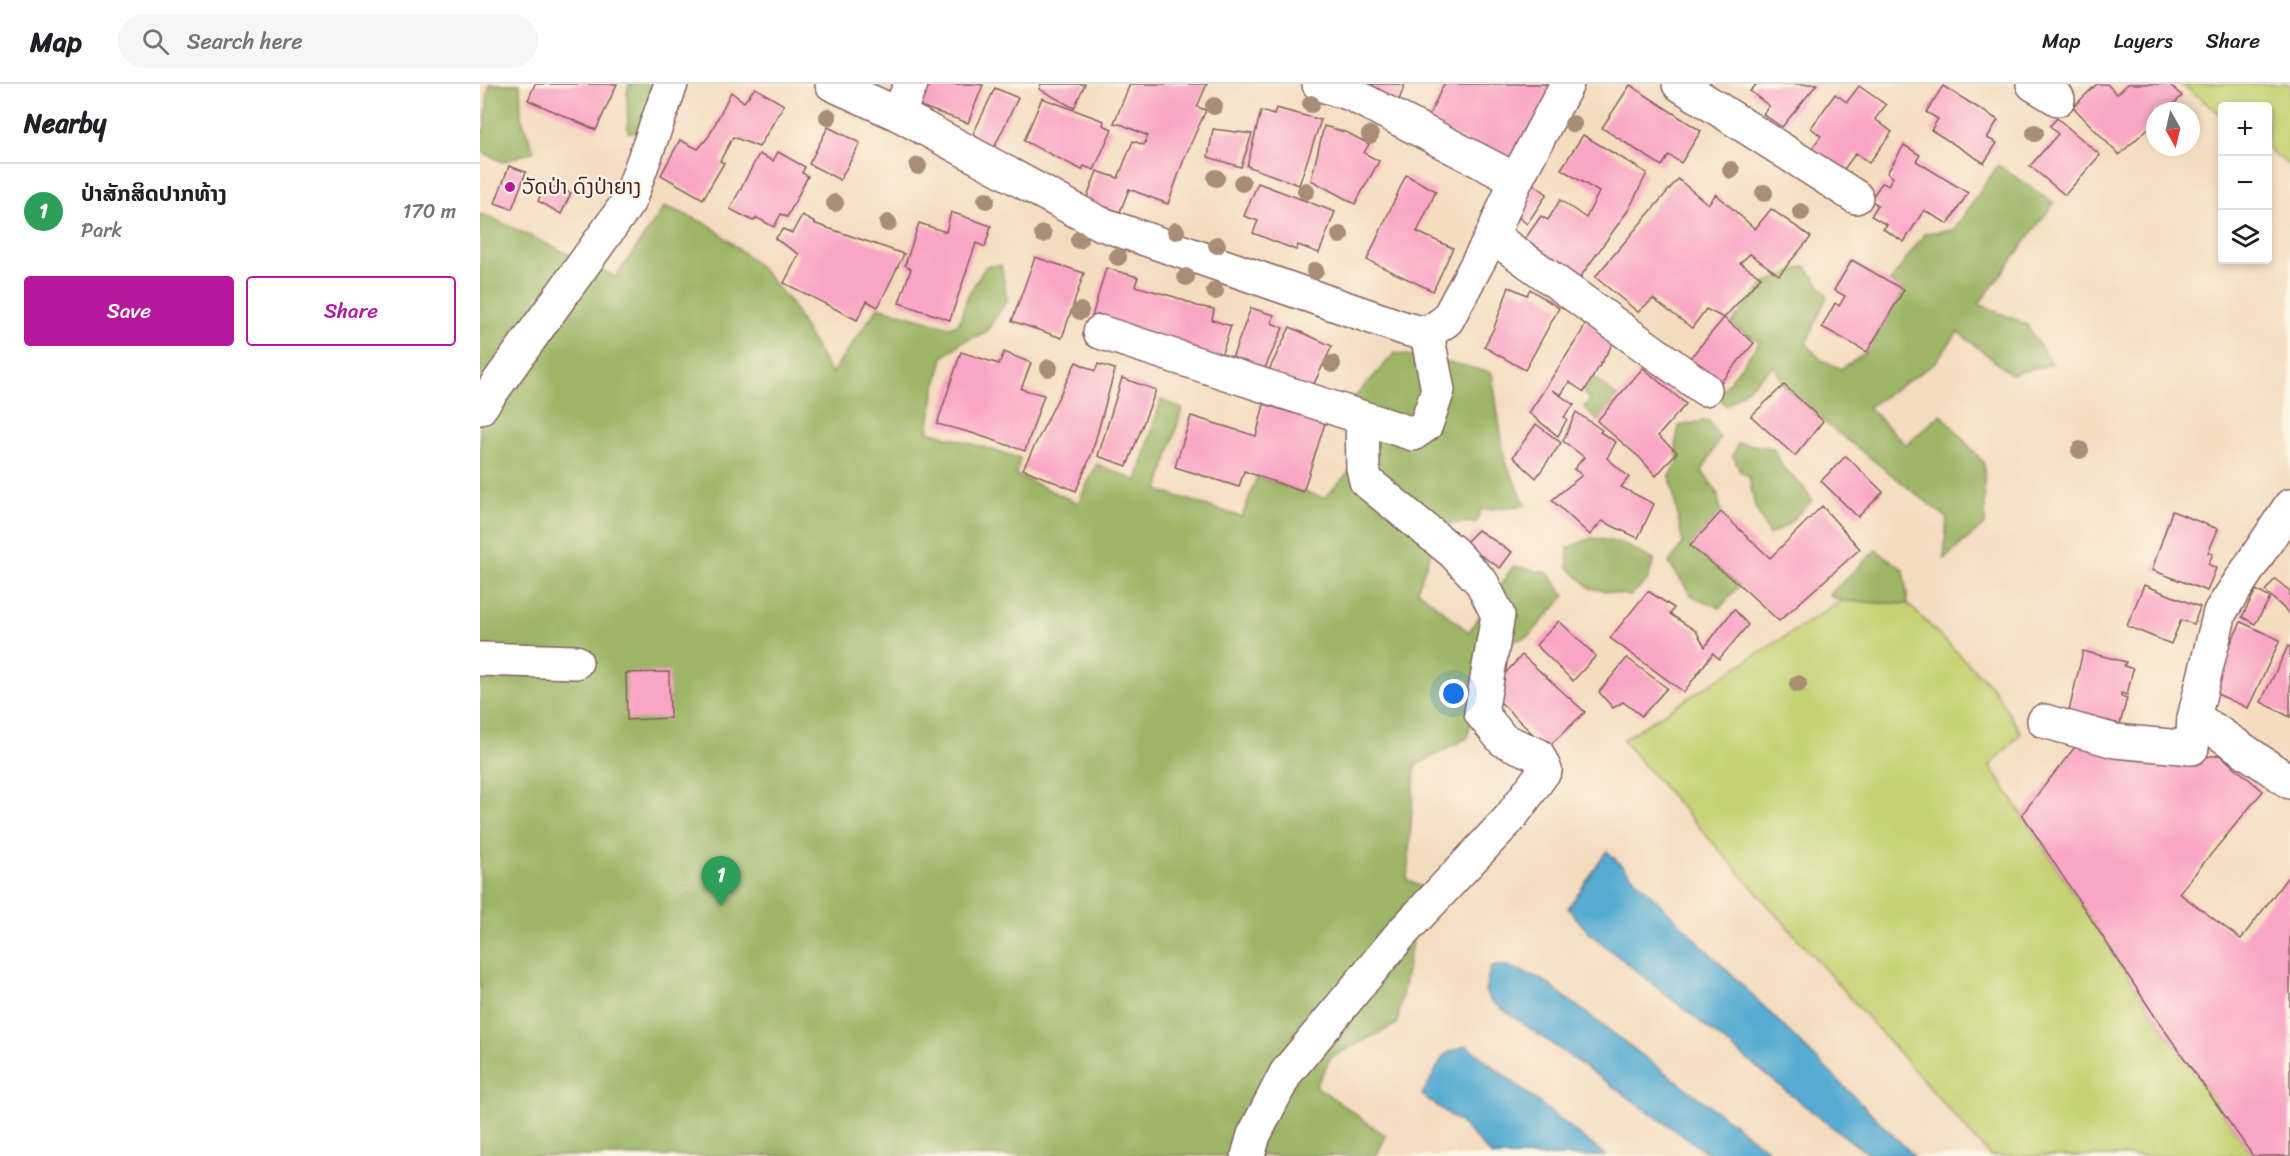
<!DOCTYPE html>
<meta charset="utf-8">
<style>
body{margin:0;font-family:Sriracha,"Noto Sans Lao",sans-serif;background:#f6f6f6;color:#202124}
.controls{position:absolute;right:18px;top:18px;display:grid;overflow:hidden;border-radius:6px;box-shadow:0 3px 9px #0003}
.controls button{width:54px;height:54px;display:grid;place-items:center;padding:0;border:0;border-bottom:2px solid #e0e0e0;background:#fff;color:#202124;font:30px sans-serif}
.compass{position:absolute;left:1666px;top:18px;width:54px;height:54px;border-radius:50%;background:#fff;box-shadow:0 3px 9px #0003;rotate:172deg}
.you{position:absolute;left:974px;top:610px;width:21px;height:21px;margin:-15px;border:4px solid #fff;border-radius:50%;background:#1a73e8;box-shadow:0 0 0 9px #1a73e833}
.badge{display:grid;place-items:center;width:39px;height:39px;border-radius:50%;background:#b5179e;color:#fff;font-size:20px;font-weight:700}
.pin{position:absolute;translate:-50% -50px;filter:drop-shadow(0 2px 3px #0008)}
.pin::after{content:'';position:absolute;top:32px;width:21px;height:18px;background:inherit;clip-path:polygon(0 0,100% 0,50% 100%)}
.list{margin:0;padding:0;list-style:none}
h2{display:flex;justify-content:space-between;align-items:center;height:78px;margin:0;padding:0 24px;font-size:26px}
h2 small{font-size:20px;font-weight:400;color:#757577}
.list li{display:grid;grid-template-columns:39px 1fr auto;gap:18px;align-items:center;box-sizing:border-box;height:96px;padding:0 24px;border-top:2px solid #e0e0e0}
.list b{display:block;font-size:22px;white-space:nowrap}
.list p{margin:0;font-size:20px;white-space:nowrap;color:#757577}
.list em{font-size:20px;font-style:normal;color:#757577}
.actions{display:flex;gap:12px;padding:18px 24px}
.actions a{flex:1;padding:14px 0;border:2px solid #b5179e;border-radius:6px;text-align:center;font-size:21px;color:#b5179e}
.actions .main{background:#b5179e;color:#fff}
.icon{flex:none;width:33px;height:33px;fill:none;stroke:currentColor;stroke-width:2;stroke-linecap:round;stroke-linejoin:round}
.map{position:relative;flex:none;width:1810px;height:1072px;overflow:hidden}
header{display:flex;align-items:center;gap:36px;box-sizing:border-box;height:84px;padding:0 30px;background:#fff;border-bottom:2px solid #e0e0e0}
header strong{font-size:28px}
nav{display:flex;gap:33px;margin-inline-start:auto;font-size:21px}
.search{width:420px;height:54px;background:#f6f6f6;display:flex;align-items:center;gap:15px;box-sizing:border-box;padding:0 21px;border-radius:33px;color:#757577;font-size:22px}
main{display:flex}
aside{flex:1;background:#fff}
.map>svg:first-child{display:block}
</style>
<header>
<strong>Map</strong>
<div class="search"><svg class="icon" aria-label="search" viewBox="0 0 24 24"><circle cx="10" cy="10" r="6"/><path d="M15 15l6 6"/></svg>Search here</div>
<nav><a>Map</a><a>Layers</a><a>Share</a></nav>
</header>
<main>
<aside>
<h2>Nearby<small></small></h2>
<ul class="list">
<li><span class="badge" style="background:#2e9e5b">1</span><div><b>ປ່າສັກສິດປາກທ້າງ</b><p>Park</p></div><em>170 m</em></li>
</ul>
<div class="actions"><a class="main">Save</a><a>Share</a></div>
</aside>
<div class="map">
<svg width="1810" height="1072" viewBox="0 0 1810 1072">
<rect width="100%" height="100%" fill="#fcf5e5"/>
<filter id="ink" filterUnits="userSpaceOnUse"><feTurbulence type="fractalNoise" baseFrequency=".0167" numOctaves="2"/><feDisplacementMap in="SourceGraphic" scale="12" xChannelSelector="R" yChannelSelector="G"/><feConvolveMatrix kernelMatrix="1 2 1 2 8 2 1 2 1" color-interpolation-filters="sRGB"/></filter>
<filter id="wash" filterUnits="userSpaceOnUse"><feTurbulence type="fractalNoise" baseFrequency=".008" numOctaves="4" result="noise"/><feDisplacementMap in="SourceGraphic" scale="24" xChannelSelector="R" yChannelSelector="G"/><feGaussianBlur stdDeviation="1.35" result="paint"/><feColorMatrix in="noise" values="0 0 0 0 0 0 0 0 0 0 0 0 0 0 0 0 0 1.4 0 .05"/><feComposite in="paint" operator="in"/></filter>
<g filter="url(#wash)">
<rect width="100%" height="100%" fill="#f4dcbf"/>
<g fill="#c5d374" stroke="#887950" stroke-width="1.5">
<path d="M1701,0H1810V82L1788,65V22H1742V31Z"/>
<path d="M1361,517L1428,520L1512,603L1541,649L1510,682L1676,934L1773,1072H1510L1142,656Z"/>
</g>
<g fill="#9cb566" stroke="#736a48" stroke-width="1.5">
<path d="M9,0H40L41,33L54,67L23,78L0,67V46L4,47Z"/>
<path d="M149,0H175L159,48H148L147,9Z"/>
<path d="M1518,81L1574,119L1499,220L1546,240L1572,280L1531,290L1478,248L1454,280L1388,323L1426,361L1461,330L1504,379L1505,440L1464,475L1467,434L1343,337L1304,301L1294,282L1246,322L1238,312L1280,258L1251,240L1285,199L1326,182L1347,212L1326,260L1340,275L1361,285L1387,268L1424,206L1410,198L1445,149L1474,146Z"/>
<path d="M185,122L231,142L278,181L310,218L351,290L398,223L470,243L479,239L488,211L506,182L521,181L527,216L506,248L482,258L463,273L454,309L448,347L540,374L536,391L598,419L617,380L657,397L681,316L702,325L678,406L762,433L777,393L844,414L896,360L872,316L915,269L981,281L1012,289L1025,378L1046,421L1000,426L997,438L961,440L937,506L989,548L1033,482L1068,489L1085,512L1049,552L1010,565L987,654L935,682L927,796L955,810L936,836L917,940L851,973L836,1002L906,1052L896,1072H0V130L10,133L136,193Z"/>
<path d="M1113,293L1138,313L1117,337L1104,323L1110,316L1104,309Z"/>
<path d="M1228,336L1240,354L1222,387L1237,408L1241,428L1211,462L1259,501L1240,524L1212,512L1189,479L1203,459L1190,392L1198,379L1196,358L1199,342Z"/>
<path d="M1258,359L1293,364L1303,384L1323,403L1332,417L1307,441L1289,451L1275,422L1269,393L1260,387L1253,372Z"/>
<path d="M1112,454L1141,459L1174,476L1167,497L1150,512L1110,504L1088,483V464Z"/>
<path d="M1396,466L1424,486L1428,520L1361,517L1349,511Z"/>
</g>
<g fill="#54abd1" stroke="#4f657e" stroke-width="1.5">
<path d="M1127,767L1434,1072H1391L1340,1034L1109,849L1088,824Z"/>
<path d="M1011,882H1028L1061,895L1296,1072H1232L1011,917L1005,907Z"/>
<path d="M986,961L1126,1072H1012L982,1040L942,1011L964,971Z"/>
</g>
<g id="blocks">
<g fill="#f9a5c4">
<path d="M55,0H137L116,46L48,16Z"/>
<path d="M442,0H494L503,1L488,39L435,20Z"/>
<path d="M561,0H605L594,24L559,5Z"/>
<path d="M650,0H727L717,23L726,26L704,75L688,120L649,105L640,128L606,116L617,87L638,94L653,57L664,61L668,52L643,41L634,39Z"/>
<path d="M872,0H925L918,19Z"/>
<path d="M964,0H1074L1035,81L946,38Z"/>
<path d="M1274,0H1337L1302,43L1283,30L1289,22L1270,7L1276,1Z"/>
<path d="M1617,0H1627L1637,10L1648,0H1689L1702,12L1686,27H1675V38L1639,71L1593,23Z"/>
<path d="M1150,1L1221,47L1201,79L1189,71L1182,82L1122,44Z"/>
<path d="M1379,2L1406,21L1395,35L1412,48L1389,79L1376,69L1361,89L1330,67L1341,52L1331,44L1355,10L1367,18Z"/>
<path d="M1463,2L1518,36L1507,54L1517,59L1504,79L1451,46L1458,35L1446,28Z"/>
<path d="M275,4L304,21L279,63L253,53L240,77L244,79L223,115L181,91L200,56L218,65L229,52L251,8L264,18Z"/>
<path d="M515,4L538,14L513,66L493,50Z"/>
<path d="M562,14L624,37L623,41L632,45L614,86L604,82L602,86L544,57Z"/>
<path d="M796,24L841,36L819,101L767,82L781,27L794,31Z"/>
<path d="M1577,34L1620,71L1585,111L1550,82L1578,50L1570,42Z"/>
<path d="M844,42L868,49L889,60L884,69L899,77L875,120L831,96Z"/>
<path d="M348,43L380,59L360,96L329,80Z"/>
<path d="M733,45L772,50L761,83L728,73Z"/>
<path d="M1103,51L1167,89L1149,125L1096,199L1040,162L1061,132L1068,136L1080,116L1106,134L1119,108L1081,85Z"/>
<path d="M1424,61L1440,71L1436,77L1488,109L1468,140L1444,126L1424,158L1403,145L1407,141L1391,132L1398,121L1390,116L1402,99L1408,101L1413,93L1407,89Z"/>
<path d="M298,68L325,83L322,89L328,92L307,133L301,130L294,143L277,134L273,137L250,125L279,70L293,77Z"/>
<path d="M29,82L46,88L32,125L15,119Z"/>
<path d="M926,91L956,107L937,148L973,164L953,207L887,176Z"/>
<path d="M1198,95L1228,120L1236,110L1275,145L1291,125L1331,153L1299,191L1270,170L1260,179L1281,193L1244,234L1226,225L1212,244L1173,215L1158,228L1115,193Z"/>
<path d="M778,99L855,128L839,169L818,161L816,166L773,149L778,137L764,132Z"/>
<path d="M1052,99L1067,110L1047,140L1031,127Z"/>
<path d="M66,100L91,109L81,130L58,117Z"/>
<path d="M471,128L511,142L505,163L496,159L470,236L419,219L431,185L425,181L439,139L466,148Z"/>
<path d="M322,131L336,140L424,170L398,223L387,217L377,236L304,199L319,170L295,155L303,145L312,149Z"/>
<path d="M555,173L604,189L582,254L532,237Z"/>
<path d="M1372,176L1424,206L1387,268L1342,243L1355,219L1359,222L1365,212L1354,206Z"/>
<path d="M626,184L658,193L655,202L695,213L717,222L734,225L732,236L751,242L740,275L611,236Z"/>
<path d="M1029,203L1047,211L1050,205L1079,224L1045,286L1004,263L1014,244Z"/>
<path d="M771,224L794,231L792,239L803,244L784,286L752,274Z"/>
<path d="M1244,234L1274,259L1235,305L1205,280Z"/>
<path d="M1107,236L1135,256L1104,308L1089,298L1081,311L1072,306L1094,321L1084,333L1087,335L1078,352L1049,329L1101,249Z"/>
<path d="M810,243L852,262L831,306L789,286Z"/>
<path d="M481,268L519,280L524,268L551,279L541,305L564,311L545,367L492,349L457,340Z"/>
<path d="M596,278L615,287L618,280L635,285L612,369L596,407L543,385Z"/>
<path d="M1163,284L1206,320L1178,352L1197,368L1176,392L1160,374L1117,337Z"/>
<path d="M642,294L676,306L647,382L618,372Z"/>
<path d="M1304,301L1343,337L1315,372L1271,332Z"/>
<path d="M784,320L812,329L846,336L823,408L764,387L759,403L695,383L711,332L776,352Z"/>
<path d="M1096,328L1122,346L1120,348L1136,358L1127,374L1149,393L1141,403L1174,420L1158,454L1122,437L1110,451L1072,416L1102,391L1094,385L1104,373L1083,357Z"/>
<path d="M1056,340L1081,359L1056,394L1033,373Z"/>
<path d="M1366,372L1403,408L1378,433L1341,397Z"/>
<path d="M1342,422L1380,465L1299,537L1261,502L1210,462L1241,428L1290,474Z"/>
<path d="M1692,427L1738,445L1728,469L1733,470L1728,480L1736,484L1727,507L1672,486Z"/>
<path d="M998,446L1032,468L1020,484L984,460Z"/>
<path d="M1795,495L1810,507V530L1785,507Z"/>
<path d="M1664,501L1720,523L1714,540L1701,536L1691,560L1647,542Z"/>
<path d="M1776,506L1790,514L1775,540L1762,533Z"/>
<path d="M1168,507L1194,524L1190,530L1216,547L1225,563L1254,525L1268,541L1239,575L1233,569L1204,608L1130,554Z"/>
<path d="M1079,537L1116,572L1093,597L1056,561Z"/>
<path d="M1761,538L1800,556L1768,624L1728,606Z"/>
<path d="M1808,562L1810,563V633L1781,618Z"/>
<path d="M1603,567L1646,578L1644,582L1653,585L1647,611L1641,609V612L1647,614L1640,640L1589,627Z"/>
<path d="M1042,571L1105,628L1067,664L1009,607Z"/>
<path d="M1147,574L1187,604L1162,632L1143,618L1133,624L1119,608Z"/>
<path d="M189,588L190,634L147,636L146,589Z"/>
<path d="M1599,658L1688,678L1740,671L1783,707L1699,809L1761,855L1810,790V1072H1773L1676,934L1542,730Z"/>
</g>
</g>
</g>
<g filter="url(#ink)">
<use href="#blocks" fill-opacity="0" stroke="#86615f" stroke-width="1.5"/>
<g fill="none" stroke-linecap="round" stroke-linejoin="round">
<defs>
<g id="minor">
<path d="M352,0L418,30L619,139L926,245L947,250L967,236L1012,152L1036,96L1087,0"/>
<path d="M839,0L871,10L1036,96"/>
<path d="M1199,0L1376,113"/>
<path d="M1553,0L1578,15"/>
<path d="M418,30L431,0"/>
<path d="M1012,152L1225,305"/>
<path d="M620,248L933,350L946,341L958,306L947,250"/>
<path d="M0,324L149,117L191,0"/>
<path d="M0,575L96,578"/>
<path d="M1714,634L1733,645L1810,698"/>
<path d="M1564,637L1635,657L1712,664L1714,634L1740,528L1810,422"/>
<path d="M768,1072L774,1051L806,989L921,850L1030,734L1065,686L1058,671L1023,656L1001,629L1018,531L1002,499L973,468L886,397L883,384L882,335"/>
</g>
</defs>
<use href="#minor" stroke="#86615f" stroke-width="36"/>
<use href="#minor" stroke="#fff" stroke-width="33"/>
</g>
<g fill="#a88d78">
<circle cx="831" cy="20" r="9"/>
<circle cx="734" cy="22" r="9"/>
<circle cx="348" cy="33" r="9"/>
<circle cx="1093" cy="40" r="9"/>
<circle cx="1555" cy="49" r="9"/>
<circle cx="890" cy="51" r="9"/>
<circle cx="438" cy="82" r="9"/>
<circle cx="1251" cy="86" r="9"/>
<circle cx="736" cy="94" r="9"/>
<circle cx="762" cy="99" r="9"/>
<circle cx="826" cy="107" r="9"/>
<circle cx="1284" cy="109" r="9"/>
<circle cx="506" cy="116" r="9"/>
<circle cx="355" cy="119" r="9"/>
<circle cx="1321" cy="128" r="9"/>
<circle cx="408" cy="139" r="9"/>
<circle cx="696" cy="147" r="9"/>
<circle cx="563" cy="150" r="9"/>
<circle cx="860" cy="151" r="9"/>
<circle cx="599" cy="156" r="9"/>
<circle cx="737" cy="161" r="9"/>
<circle cx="638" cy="173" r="9"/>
<circle cx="835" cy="187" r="9"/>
<circle cx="706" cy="193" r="9"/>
<circle cx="735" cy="207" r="9"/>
<circle cx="600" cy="227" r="9"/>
<circle cx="852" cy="280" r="9"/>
<circle cx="569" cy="284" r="9"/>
<circle cx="1600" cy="366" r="9"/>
<circle cx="1318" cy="600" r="9"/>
</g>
</g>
<circle fill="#b5179e" stroke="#fcf5e5" stroke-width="2" cx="30" cy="103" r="6"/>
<g text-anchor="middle" stroke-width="4.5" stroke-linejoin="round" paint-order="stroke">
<g font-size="21" fill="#4a1f2b" stroke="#fcf5e5" text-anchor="start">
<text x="42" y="110">ວັດປ່າ ດົງປ່າຍາງ</text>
</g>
</g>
</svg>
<div class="controls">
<button>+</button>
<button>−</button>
<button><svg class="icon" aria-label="layers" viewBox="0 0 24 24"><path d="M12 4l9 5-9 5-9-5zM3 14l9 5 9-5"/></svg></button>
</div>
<svg class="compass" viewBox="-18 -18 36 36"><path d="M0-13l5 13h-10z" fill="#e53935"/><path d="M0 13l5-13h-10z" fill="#757577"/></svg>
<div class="you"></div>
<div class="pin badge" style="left:241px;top:822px;background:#2e9e5b">1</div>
</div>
</main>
